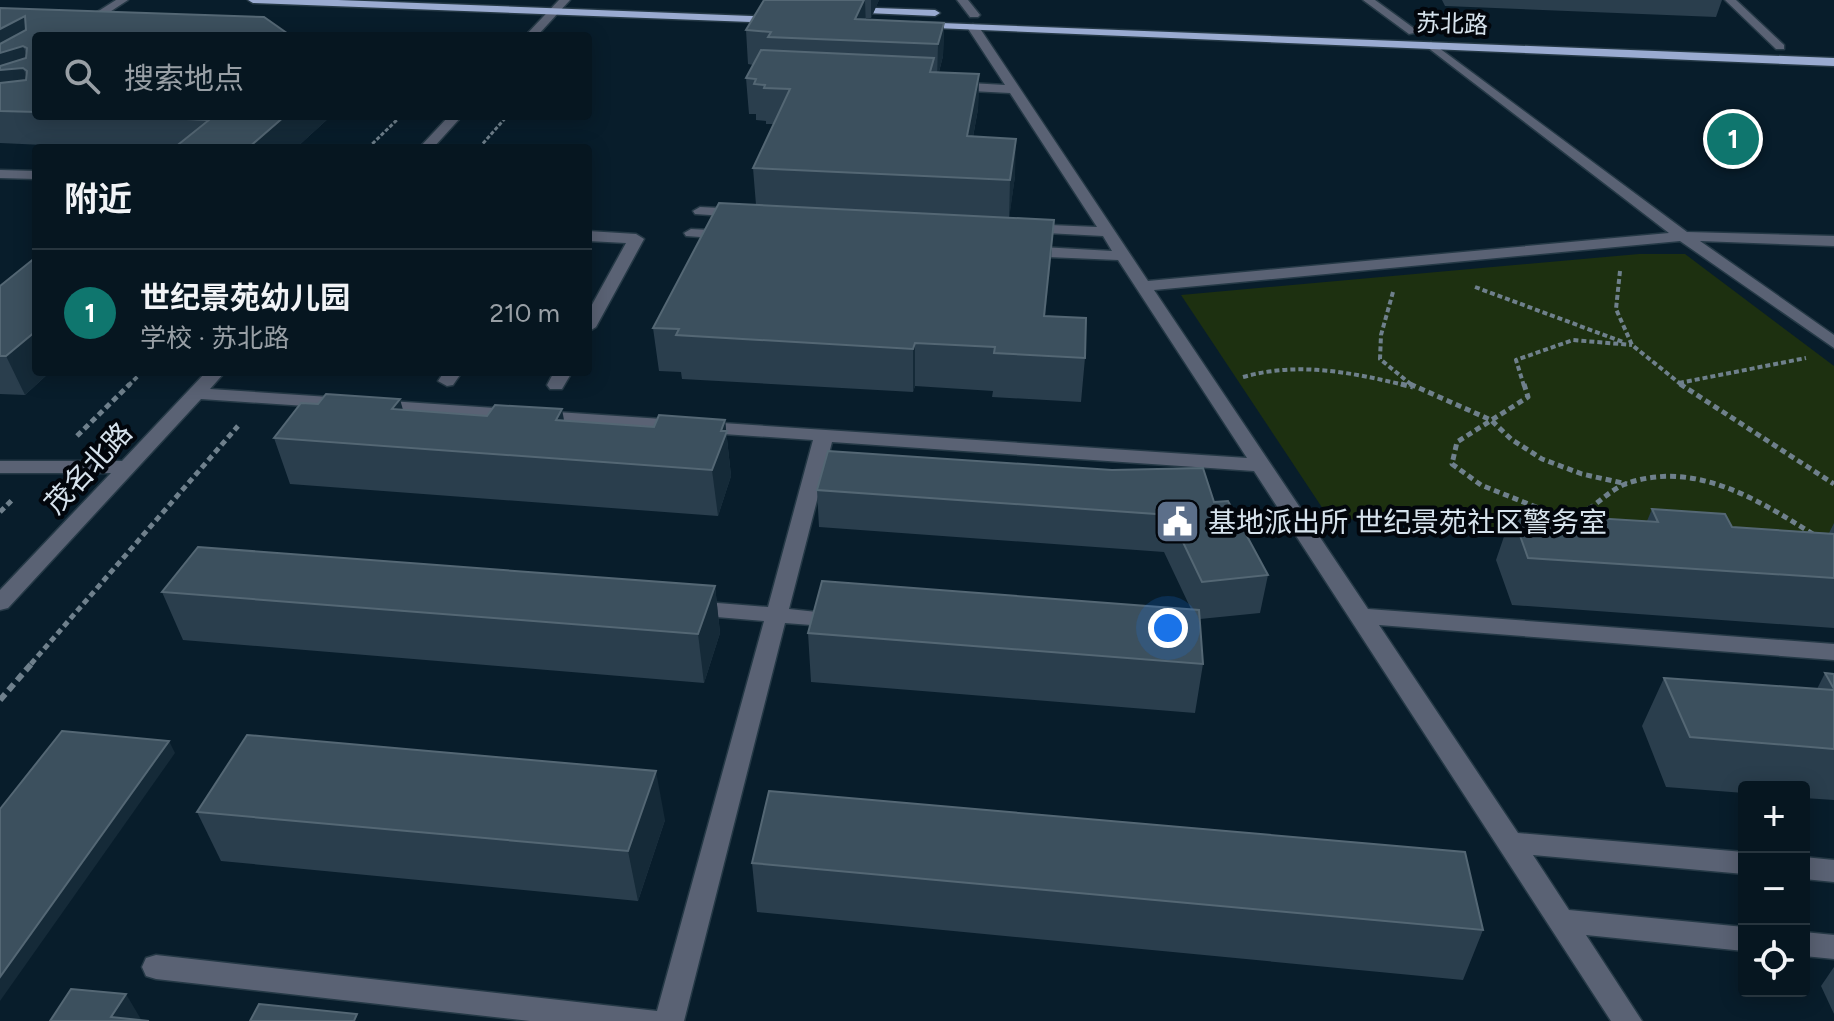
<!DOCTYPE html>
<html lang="zh">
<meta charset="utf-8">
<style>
body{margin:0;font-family:Figtree,"Noto Sans SC",sans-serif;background:#14232d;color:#f1f3f6}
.controls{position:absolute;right:24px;bottom:24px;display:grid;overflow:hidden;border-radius:8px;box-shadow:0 4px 20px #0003}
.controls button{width:72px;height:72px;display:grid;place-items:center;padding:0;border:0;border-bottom:2px solid #27353e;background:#061620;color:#f1f3f6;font:40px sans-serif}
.you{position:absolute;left:1168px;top:628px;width:28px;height:28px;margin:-20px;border:6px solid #fff;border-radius:50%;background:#1a73e8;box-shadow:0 0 0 12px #1a73e833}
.badge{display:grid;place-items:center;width:52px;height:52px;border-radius:50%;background:#0f766e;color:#fff;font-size:26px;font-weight:700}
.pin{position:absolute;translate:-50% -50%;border:4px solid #fff;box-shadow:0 2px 8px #0006}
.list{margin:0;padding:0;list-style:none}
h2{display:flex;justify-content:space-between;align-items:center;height:104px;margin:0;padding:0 32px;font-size:34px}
h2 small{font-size:26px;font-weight:400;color:#989fa5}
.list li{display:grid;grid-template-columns:52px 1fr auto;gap:24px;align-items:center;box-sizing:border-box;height:128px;padding:0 32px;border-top:2px solid #27353e}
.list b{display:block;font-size:30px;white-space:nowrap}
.list p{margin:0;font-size:26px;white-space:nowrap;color:#989fa5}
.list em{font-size:26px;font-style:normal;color:#989fa5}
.icon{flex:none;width:44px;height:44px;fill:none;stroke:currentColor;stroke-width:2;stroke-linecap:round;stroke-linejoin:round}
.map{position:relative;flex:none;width:1834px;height:1021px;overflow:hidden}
.search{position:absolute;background:#061620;box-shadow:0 4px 20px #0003;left:32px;top:32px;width:560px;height:88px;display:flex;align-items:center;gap:20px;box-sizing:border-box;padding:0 28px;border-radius:8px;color:#989fa5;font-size:30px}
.panel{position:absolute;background:#061620;box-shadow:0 4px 20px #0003;left:32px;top:144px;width:560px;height:232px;border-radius:8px}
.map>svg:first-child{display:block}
</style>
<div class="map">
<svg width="1834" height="1021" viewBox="0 0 1834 1021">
<rect width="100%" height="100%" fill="#081d2b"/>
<path fill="#1d3010" d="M1639,254H1685L1834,366V549L1329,518L1181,295Z"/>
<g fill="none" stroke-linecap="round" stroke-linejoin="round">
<defs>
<g id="minor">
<path d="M116,0H128L73,36H59Z"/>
<path d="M559,0H570L537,36H525Z"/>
<path d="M957,0H968L980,15L978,17H970Z"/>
<path d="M1363,0H1375L1419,32L1409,34Z"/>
<path d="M1725,0H1736L1784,45V49H1776Z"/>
<path d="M973,24L979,27L1148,281L1669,233L1427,47L1425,45L1431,42L1687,232L1834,236V246L1700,241L1834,335V348L1680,241L1154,290L1368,609L1834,644V660L1379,625L1518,833L1744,852V874L1533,855L1569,910L1744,927V951L1586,935L1642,1021H1611L1254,471L832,442L789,609L845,615L848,620L845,625L837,627L785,623L684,1021H530L156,979L146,976L142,967L146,958L156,955L657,1011L764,621L693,615L685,613L682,608L685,603L693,601L768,607L813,440L201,399L8,608L0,610V590L111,473H0V461H122L206,372H225L210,389L1247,458L1118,260L1024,256L1016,251L1024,246L1112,251L1103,236L1027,232L1020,228L1027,224L1097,227L1010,93L952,90L946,86L952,82L1005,85L967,27Z"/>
<path d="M449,116H462L433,148H419Z"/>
<path d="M0,170L36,171V179L0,178Z"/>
<path d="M700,207L740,209L747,213L740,217L695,214L693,211Z"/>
<path d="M691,229L729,231L736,235L729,239L686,236L684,233Z"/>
<path d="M588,231L636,234L644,239L596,327L588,332V312L626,243L588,241Z"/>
<path d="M444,372H462L453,385L447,386L438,381Z"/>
<path d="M554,372H572L562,389H550L547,385Z"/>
<path d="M1804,857L1834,860V882L1804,879Z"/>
<path d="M1804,932L1834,935V959L1804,956Z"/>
</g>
<g id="major">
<path d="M248,0H338L780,17L786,20L780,23L253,3Z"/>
<path d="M847,7L935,10L940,13L935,16L843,12L842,10Z"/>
<path d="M916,22L1834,58V66L912,27L910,25Z"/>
</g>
</defs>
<use href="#minor" stroke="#253946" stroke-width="3"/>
<use href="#major" stroke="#253946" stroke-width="3"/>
<g stroke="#6f808c" stroke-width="3" stroke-dasharray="4 2" stroke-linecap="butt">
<path d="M368,148L401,116"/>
<path d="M479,148L507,116"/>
</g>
<g stroke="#6f808c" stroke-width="4" stroke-dasharray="5 3" stroke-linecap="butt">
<path d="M1620,271L1616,309L1632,345L1683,386"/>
<path d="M1475,287L1623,342"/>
<path d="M1393,292L1381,335L1380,359L1413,386"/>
<path d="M1243,377C1300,361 1353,373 1409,386"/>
<path d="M1679,383L1806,358"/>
<path d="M128,386L142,372"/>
<path d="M1524,386L1516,360L1573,340L1632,345"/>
</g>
<g stroke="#6f808c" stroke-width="5" stroke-dasharray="6 4" stroke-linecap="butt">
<path d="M1401,384L1413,387"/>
<path d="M1410,384L1491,420L1511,439L1542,459L1582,474L1627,484"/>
<path d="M1524,384L1528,397L1457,442L1452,464L1481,485L1558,516"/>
<path d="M1680,384L1834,484"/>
<path d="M77,436L130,384"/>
<path d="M0,512L13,499"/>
<path d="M1571,518C1593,511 1607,490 1628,483C1697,460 1760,501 1816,536"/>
<path d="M31,664L238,426"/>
</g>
<path stroke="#6f808c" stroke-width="6" stroke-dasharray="8 5" stroke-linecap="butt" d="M0,700L33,662"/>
<use href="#minor" fill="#5a6274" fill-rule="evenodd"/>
<use href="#major" fill="#9aabd1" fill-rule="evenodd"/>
</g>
<g fill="#2a3e4d">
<path d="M764,0H879L871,18H866V20L944,23L943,56L939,72L979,74L978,109L973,137L1015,176L1009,217L1054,220L1045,316L1085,358L1081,402L992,397L993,391L915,386L913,392L682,379L681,372L659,371L653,328L756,205L753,168L774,124H766V121L756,120V114H749L746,78L753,65L748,64L746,30Z"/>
<path d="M1442,0H1722L1716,17L1445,6Z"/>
<path d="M0,8L36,36V116H331L296,148H110L0,143Z"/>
<path d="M0,286L36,372H50L25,395L0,394Z"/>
<path d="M318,404L654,427L725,420L731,476L718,516L290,484L274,438Z"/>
<path d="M817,490L1214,502L1268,575L1260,613L1200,619L1203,664L1195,713L811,682L808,633L1191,609L1164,552L819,527Z"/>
<path d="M1652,509L1732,527L1829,533L1834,523V628L1512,605L1496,560L1512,513L1647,521Z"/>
<path d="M715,586L720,633L704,683L183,640L162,592Z"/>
<path d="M1825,673L1834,674V800L1804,798V787H1744V793L1666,787L1642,726L1664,678L1817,689Z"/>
<path d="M197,812L665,820L638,901L221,861Z"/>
<path d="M752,863L1483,930L1463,980L757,912Z"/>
<path d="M1834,967V1014L1821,986Z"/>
</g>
<g fill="#152a38">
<path d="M864,0H865L866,30L855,19Z"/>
<path d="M871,0H879L871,18Z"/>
<path d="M25,16L27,48L23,46L35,76L23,68L36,99L0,103V29Z"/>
<path d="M944,23L943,56L937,79L938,44Z"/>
<path d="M979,74L978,109L966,174L967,136Z"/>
<path d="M285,116H331L296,148H248Z"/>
<path d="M1016,139L1015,176L1009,220L1010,180Z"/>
<path d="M1054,220L1051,260L1041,358L1044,316Z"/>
<path d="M36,331V372H50L25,395L6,356Z"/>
<path d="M915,343V386L913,392V349Z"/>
<path d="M400,399L412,443L392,409Z"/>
<path d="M562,409L570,454L556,420Z"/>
<path d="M725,420L731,476L718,516L712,470L721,431Z"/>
<path d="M715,586L720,633L704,683L698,634Z"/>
<path d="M169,741L175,753L0,1001V977Z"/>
<path d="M656,771L665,820L638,901L628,851Z"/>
<path d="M126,994L142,1021L111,1017Z"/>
</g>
<g fill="#3c505e" stroke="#546774" stroke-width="2">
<path d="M764,0H864L855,19L944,23L938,44L768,37L771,32L746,30Z"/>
<path d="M0,8L264,17L291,36H36V112L0,111V83L26,80L27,71L23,68L0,70V66L26,58L27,48L23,46L0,53V44L26,30L25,16L0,29Z"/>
<path d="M761,50L934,58L930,72L979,74L967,136L1016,139L1010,180L753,168L790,89L764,88L765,85L754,84L756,79L746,78Z"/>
<path d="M119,116H285L248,148H174L209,120Z"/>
<path d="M719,203L1054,220L1044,316L1086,318L1085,358L994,353L995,347L915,343L913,349L676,335L679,329L653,328Z"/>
<path d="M36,257V331L6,356H0V286Z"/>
<path d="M326,394L400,399L392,409L487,416L495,405L562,409L556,420L654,427L659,415L725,420L721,431H727L712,470L274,438L301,403L318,404Z"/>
<path d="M828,451L1112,470L1203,468L1214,502L1228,501L1268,575L1202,582L1170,515L817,490Z"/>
<path d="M1652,509L1725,514L1732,527L1834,534V578L1528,558L1512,513L1658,522Z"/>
<path d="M198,547L715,586L698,634L162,592Z"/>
<path d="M822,581L1199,610L1203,664L808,633Z"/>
<path d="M1825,673L1834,674V689Z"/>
<path d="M1664,678L1834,690V749L1690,737Z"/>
<path d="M62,731L169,741L0,977V809Z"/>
<path d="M247,735L656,771L628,851L197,812Z"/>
<path d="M769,791L1465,852L1483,930L752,863Z"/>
<path d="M71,989L126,994L111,1017L149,1021H50Z"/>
<path d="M259,1004L357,1014L354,1021H250Z"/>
</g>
<defs>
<symbol id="civic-square" viewBox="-11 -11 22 22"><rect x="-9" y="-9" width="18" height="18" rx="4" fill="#5c6f8a" stroke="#02060c"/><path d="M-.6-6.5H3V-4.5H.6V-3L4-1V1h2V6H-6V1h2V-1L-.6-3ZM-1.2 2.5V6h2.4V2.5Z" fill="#fff"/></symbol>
</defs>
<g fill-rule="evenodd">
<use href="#civic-square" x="1152" y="496" width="51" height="51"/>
</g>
<g text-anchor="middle" stroke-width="8" stroke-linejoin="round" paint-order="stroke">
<g font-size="24" fill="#d6e2ec" stroke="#02060c">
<text transform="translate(1452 24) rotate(2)" y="8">苏北路</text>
</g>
<g font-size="28" fill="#d6e2ec" stroke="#02060c">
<text transform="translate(88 468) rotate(-47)" y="10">茂名北路</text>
</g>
<g font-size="28" fill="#d6e2ec" stroke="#02060c" text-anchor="start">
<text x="1208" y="532">基地派出所 世纪景苑社区警务室</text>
</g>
</g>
</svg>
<div class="controls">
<button>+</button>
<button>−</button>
<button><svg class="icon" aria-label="locate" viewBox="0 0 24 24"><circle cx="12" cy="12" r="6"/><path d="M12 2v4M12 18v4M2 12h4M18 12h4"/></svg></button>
</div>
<div class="you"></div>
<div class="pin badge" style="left:1733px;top:139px">1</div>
<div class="search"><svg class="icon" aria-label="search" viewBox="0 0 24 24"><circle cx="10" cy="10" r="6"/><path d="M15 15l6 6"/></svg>搜索地点</div>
<section class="panel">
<h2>附近<small></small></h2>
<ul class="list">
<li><span class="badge">1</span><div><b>世纪景苑幼儿园</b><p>学校 · 苏北路</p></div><em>210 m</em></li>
</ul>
</section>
</div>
